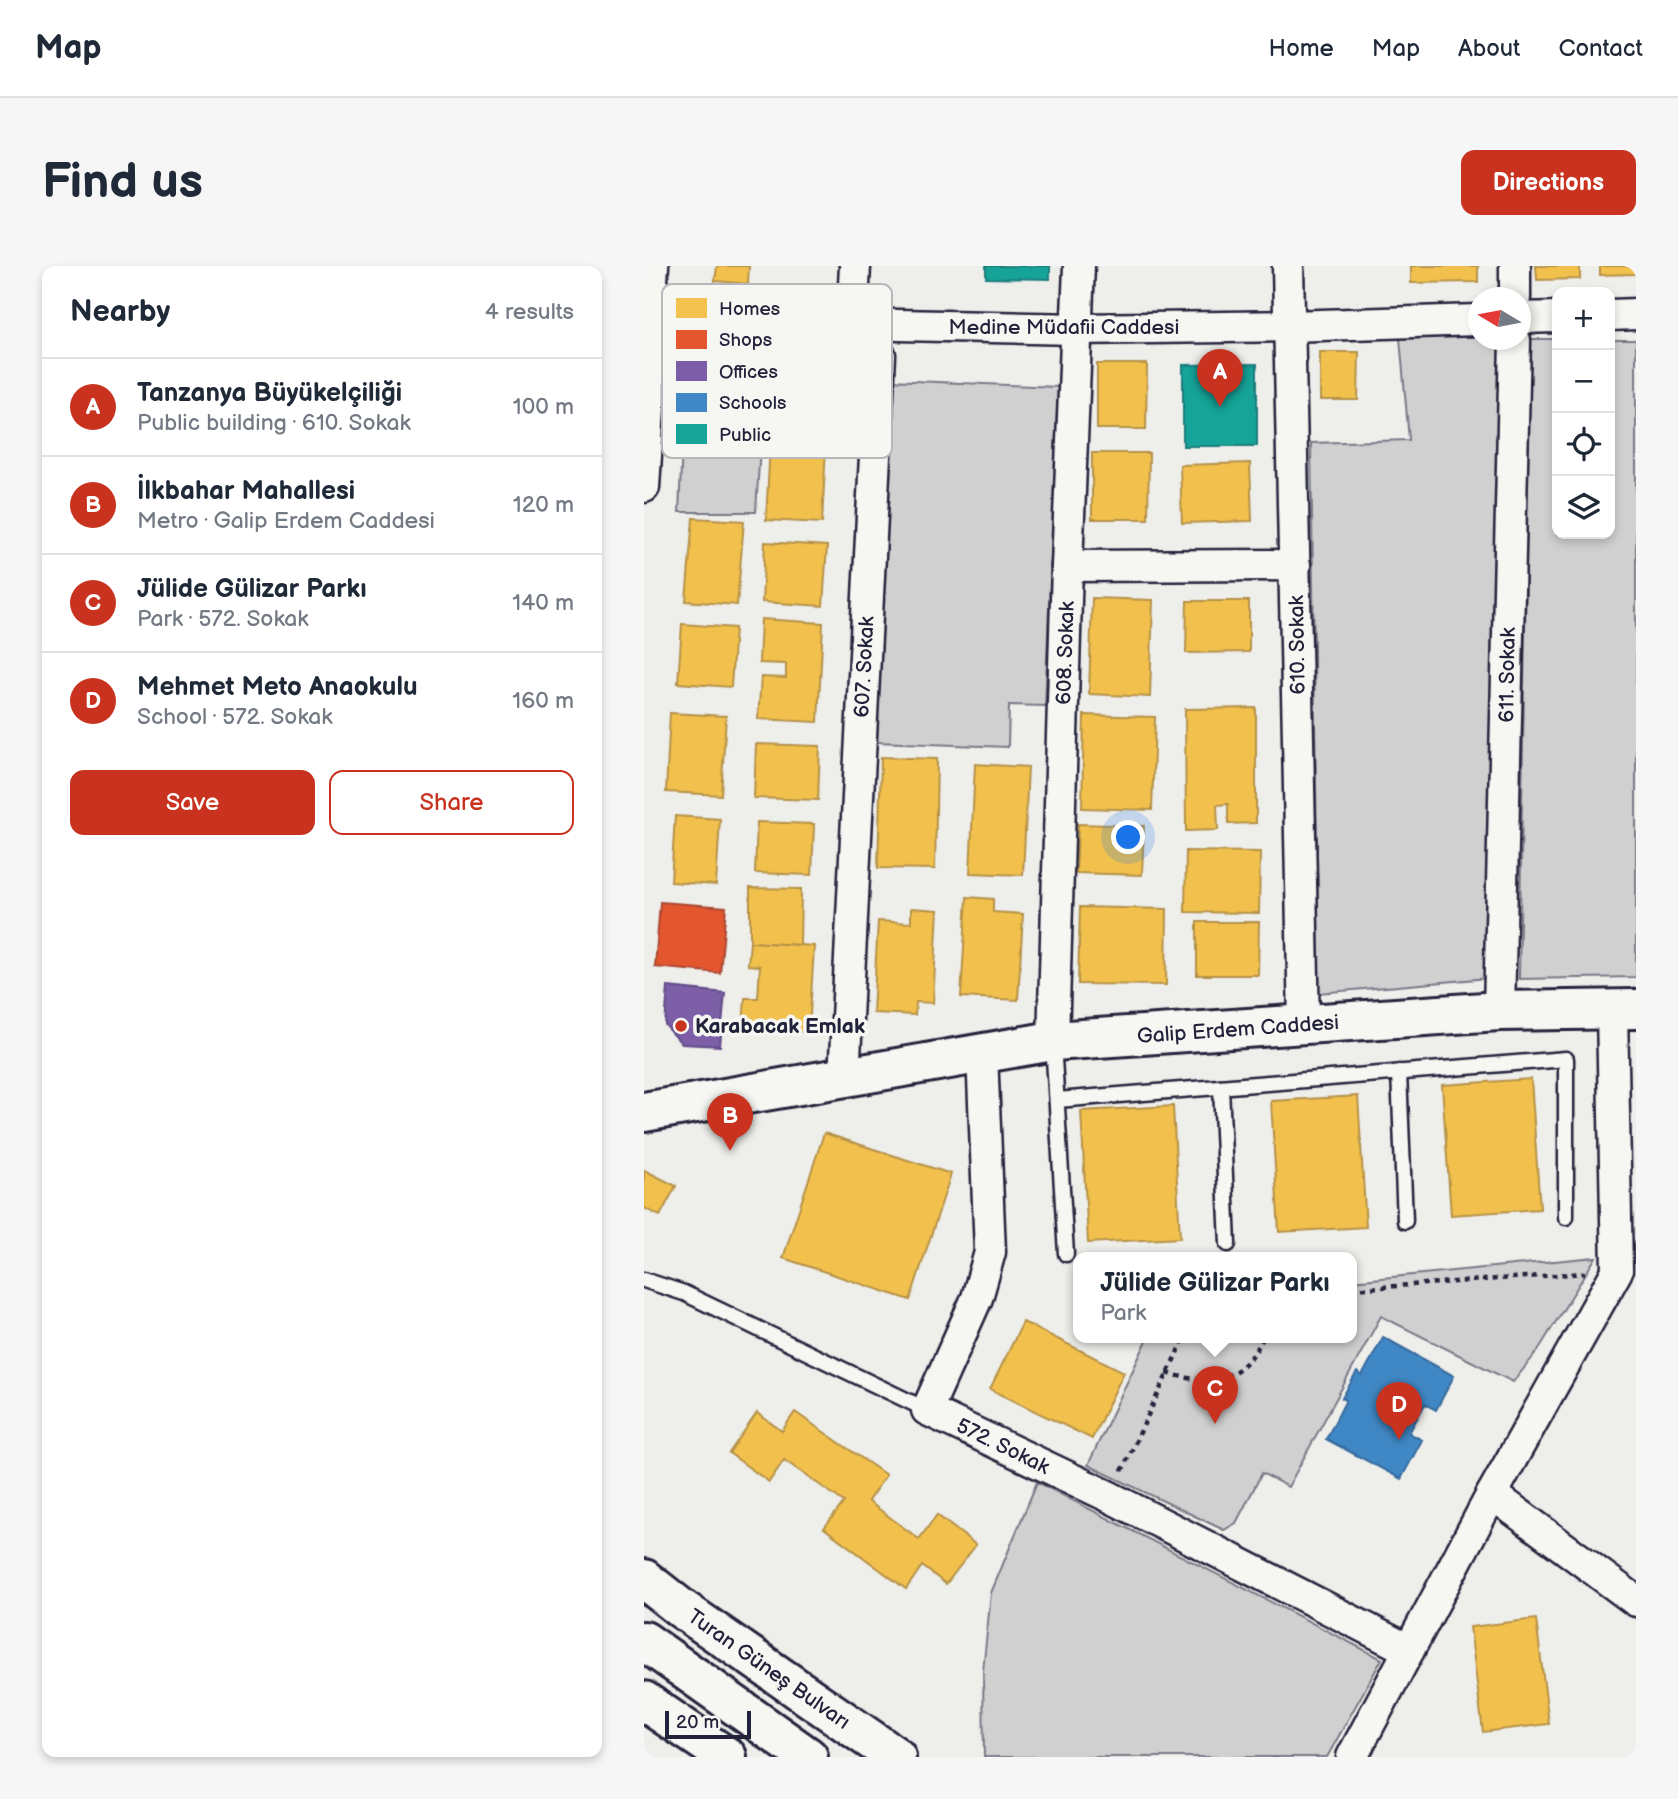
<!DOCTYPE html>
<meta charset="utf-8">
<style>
body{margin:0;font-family:"Balsamiq Sans",sans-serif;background:#f6f6f7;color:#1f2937}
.controls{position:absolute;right:21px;top:21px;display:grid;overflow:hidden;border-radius:14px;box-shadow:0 4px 10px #0003}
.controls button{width:63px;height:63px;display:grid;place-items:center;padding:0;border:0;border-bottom:2px solid #e0e1e3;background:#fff;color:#1f2937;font:35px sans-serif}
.compass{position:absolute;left:824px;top:21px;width:63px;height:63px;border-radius:50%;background:#fff;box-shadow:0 4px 10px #0003;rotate:280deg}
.scale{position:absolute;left:21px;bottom:18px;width:86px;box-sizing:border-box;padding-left:7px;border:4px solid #22223b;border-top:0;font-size:19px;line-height:24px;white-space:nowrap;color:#22223b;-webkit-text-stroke:5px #f6f6f2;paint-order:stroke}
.you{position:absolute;left:485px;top:572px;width:24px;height:24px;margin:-18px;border:5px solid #fff;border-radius:50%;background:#1a73e8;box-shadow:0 0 0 10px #1a73e833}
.badge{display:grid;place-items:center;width:46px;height:46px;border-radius:50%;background:#c8321e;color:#fff;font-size:23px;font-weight:700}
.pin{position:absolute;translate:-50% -58px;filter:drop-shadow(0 2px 4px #0008)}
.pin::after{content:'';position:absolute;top:37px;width:24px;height:21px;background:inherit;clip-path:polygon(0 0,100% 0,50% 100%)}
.popup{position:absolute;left:429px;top:986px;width:284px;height:91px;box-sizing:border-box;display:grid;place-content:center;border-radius:14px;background:#fff;filter:drop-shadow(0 2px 5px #0005);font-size:23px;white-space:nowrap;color:#747a83}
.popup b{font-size:26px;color:#1f2937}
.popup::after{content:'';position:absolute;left:50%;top:100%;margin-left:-14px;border:14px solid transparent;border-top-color:#fff}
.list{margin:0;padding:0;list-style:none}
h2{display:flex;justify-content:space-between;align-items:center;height:91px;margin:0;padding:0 28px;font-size:30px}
h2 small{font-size:23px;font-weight:400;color:#747a83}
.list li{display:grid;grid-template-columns:46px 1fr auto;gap:21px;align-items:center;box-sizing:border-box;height:98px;padding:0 28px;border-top:2px solid #e0e1e3}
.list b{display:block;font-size:26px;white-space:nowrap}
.list p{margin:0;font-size:23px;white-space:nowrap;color:#747a83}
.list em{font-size:23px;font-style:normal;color:#747a83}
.actions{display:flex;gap:14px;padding:21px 28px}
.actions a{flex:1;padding:16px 0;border:2px solid #c8321e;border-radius:14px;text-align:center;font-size:24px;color:#c8321e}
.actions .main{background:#c8321e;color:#fff}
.icon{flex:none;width:38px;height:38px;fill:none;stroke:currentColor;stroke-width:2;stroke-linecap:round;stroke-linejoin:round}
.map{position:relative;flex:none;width:992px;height:1491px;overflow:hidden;border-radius:14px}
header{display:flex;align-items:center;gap:42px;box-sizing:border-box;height:98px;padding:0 35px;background:#fff;border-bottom:2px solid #e0e1e3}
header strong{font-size:33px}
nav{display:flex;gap:38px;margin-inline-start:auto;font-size:24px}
.intro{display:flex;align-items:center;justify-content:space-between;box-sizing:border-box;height:168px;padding:0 42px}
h1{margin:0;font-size:49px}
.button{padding:18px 32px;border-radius:14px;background:#c8321e;color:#fff;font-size:24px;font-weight:700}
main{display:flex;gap:42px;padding:0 42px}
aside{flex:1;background:#fff;border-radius:14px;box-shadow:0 4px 10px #0003}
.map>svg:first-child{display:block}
</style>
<header>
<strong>Map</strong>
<nav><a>Home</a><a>Map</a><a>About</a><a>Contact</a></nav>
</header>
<div class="intro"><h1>Find us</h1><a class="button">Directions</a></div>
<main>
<aside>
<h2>Nearby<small>4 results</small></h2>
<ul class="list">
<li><span class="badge">A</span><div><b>Tanzanya Büyükelçiliği</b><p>Public building · 610. Sokak</p></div><em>100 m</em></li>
<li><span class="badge">B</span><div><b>İlkbahar Mahallesi</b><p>Metro · Galip Erdem Caddesi</p></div><em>120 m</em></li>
<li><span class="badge">C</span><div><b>Jülide Gülizar Parkı</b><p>Park · 572. Sokak</p></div><em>140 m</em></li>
<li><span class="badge">D</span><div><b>Mehmet Meto Anaokulu</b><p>School · 572. Sokak</p></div><em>160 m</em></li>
</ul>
<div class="actions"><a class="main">Save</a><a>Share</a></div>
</aside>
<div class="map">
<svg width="992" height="1491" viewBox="0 0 992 1491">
<rect width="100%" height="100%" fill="#eeeeeb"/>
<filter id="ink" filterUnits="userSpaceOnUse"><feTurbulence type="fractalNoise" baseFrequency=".0143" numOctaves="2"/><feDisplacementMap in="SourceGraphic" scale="14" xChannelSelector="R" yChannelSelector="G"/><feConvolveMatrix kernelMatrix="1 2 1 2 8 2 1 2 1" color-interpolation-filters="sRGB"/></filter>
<g filter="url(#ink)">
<g fill="#d0d0d1" stroke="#797986" stroke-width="2">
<path d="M834,69V74H856L844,712L675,727L667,177L765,174L756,72Z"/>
<path d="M886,73H913V268H966V74H992V711L875,713Z"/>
<path d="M245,114L414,121L401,440L365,439L364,481L232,476Z"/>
<path d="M39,158L117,163L112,246H35Z"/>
<path d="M952,991L893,1086L869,1116L737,1050L644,1221L618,1207L592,1257L580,1264L444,1199L504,1072H708V1015Z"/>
<path d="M393,1216L738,1393L683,1491H340L339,1405L347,1327Z"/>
</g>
<g fill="#f2c14e" stroke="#b49148" stroke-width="2">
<path d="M73,0H105L104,18L71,15Z"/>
<path d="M767,0H834V16L767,17Z"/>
<path d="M892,0H936V13L893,14Z"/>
<path d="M956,0H992V8L956,9Z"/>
<path d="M676,86H715L714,134H676Z"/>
<path d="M44,88L105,92L101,155L40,151Z"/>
<path d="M136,95L193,97L190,160L133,157Z"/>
<path d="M453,98H503L502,163H453Z"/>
<path d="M126,177L182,181L178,257L122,254Z"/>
<path d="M448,187H505L504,253H448Z"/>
<path d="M606,197L608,255L538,257L536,199Z"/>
<path d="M49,252L100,255L93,339L42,335Z"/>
<path d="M121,276L183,280L179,340L118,336Z"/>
<path d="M448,332L509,334L506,431L445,428Z"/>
<path d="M543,335H605V386L542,387Z"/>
<path d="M117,353L179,357L174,456L114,453L117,411L142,412V398L115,397Z"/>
<path d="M38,358L91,362L87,421L34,417Z"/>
<path d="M612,442V557L584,558V538L573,539L574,564L542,565L541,443Z"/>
<path d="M26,447L82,450L77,529L22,526Z"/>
<path d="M440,449L511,451L508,544L438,542Z"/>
<path d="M112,478L176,480L174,534L110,532Z"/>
<path d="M237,491L293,493L291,603L234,602Z"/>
<path d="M331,498L384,501L379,609L326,607Z"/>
<path d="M31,550L76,553L72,619L27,616Z"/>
<path d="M113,556L170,558L168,609L111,607Z"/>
<path d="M434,558L500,560L498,609L432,607Z"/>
<path d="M542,585L616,586L615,647L541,646Z"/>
<path d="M106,622L157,623L156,679L106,676Z"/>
<path d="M323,631L349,633V646L379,648L374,734L317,731Z"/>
<path d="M436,641L523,643L522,719L434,718Z"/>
<path d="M267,642L294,644L289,737L272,736L271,749L229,747L234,655L267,657Z"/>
<path d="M553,656H615L614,709H553Z"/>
<path d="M106,676L170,680L165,766L99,762L101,732H114L116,700L104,699Z"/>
<path d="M887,813L896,943L807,949L798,819Z"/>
<path d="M714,830L722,961L635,966L627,835Z"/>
<path d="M529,840L536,972L444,977L437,845Z"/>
<path d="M180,867L307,908L266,1034L139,992Z"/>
<path d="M0,904L32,920L16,950L0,942Z"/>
<path d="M379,1056L480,1106L448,1173L346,1123Z"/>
<path d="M151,1146L242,1209L224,1235L275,1273L293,1249L332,1279L302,1318L278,1300L262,1323L180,1262L200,1236L140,1194L125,1216L85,1187L113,1147L138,1165Z"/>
<path d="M892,1353L905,1458L839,1466L826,1361Z"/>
</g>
<path fill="#e4572e" stroke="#aa4732" stroke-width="2" d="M16,636L82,641L76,707L11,701Z"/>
<path fill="#7b5ea7" stroke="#604c87" stroke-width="2" d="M24,721L81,727L76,780L38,778L21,759Z"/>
<path fill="#3f88c5" stroke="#36699c" stroke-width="2" d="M739,1071L810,1110L792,1144L781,1138L765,1167L778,1174L757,1213L682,1173L702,1134L698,1132L713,1106L718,1110Z"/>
<g fill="#17a398" stroke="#1a7c7c" stroke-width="2">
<path d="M342,0H406V13L342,12Z"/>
<path d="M613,98V180H539V99Z"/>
</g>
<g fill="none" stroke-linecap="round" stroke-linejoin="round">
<defs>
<g id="lane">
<path d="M409,776L422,988"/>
<path d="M755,806L761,955"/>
<path d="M577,821L584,978"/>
<path d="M413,834L922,793V951"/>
<path d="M0,1014L40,1027L283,1144"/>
</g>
<g id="street">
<path d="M644,0L660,759"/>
<path d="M871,0V32"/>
<path d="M966,49L992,48"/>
<path d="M876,52L913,51"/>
<path d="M5,56L208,58L433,63L645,60L834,54"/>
<path d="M0,221L5,142V56L9,0"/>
<path d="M423,300L651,299"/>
<path d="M855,745L871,74"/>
<path d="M409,775L423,300L435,0"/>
<path d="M338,787L346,986L333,1032L283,1144L466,1231L765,1384"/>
<path d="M200,812L236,89L208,58L211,0"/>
<path d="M848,1228L992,1335"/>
<path d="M708,1491L848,1228L973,1005L968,744"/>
</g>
<path id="secondary" d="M0,846L409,775L855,745L992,743"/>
<g id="primary">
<path d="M0,1313L38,1343L252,1491"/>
<path d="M0,1375L164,1491"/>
<path d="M0,1435L83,1491"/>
</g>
</defs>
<use href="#lane" stroke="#22223b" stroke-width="19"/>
<use href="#street" stroke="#22223b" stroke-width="35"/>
<use href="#secondary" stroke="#22223b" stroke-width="44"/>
<use href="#primary" stroke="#22223b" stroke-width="44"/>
<g stroke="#22223b" stroke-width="4.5" stroke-dasharray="5 5" stroke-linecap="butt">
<path d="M708,1023L941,1007"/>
<path d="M523,1107C567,1120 597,1116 619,1072"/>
<path d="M478,1205L540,1072"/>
</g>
<use href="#lane" stroke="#f6f6f2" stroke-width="14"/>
<use href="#street" stroke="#f6f6f2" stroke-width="30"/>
<use href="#secondary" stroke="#f6f6f2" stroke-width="38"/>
<use href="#primary" stroke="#f6f6f2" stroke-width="38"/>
</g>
</g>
<circle fill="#c8321e" stroke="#f6f6f2" stroke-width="2.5" cx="37" cy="760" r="7"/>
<g text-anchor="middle" stroke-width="7" stroke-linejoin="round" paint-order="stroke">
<g font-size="21" fill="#22223b" stroke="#f6f6f2">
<text x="420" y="68">Medine Müdafii Caddesi</text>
<text transform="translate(653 379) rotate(-91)" y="7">610. Sokak</text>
<text transform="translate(421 387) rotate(-88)" y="7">608. Sokak</text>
<text transform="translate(220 401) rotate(-87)" y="7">607. Sokak</text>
<text transform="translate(863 409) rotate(-89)" y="7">611. Sokak</text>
<text transform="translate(594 763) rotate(-4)" y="7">Galip Erdem Caddesi</text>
<text transform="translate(359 1180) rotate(26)" y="7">572. Sokak</text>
<text transform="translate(125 1403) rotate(35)" y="7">Turan Güneş Bulvarı</text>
</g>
<g font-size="21" font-weight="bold" fill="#22223b" stroke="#f6f6f2" text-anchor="start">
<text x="51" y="767">Karabacak Emlak</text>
</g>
</g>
<rect x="18" y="18" width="230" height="174" rx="10" fill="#f6f6f2" stroke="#b6b6bb" stroke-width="2"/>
<rect x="32" y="32" width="31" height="20" fill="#f2c14e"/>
<rect x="32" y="64" width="31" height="19" fill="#e4572e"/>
<rect x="32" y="95" width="31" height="20" fill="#7b5ea7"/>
<rect x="32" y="127" width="31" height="19" fill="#3f88c5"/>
<rect x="32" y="158" width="31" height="20" fill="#17a398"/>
<g font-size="19" fill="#22223b">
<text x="75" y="49">Homes</text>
<text x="75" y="80">Shops</text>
<text x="75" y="112">Offices</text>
<text x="75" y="143">Schools</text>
<text x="75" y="175">Public</text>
</g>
</svg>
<div class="controls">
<button>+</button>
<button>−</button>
<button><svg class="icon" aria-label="locate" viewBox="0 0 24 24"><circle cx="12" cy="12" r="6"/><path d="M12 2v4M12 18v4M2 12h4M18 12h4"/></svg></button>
<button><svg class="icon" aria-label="layers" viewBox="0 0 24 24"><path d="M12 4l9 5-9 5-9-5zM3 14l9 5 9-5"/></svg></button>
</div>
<svg class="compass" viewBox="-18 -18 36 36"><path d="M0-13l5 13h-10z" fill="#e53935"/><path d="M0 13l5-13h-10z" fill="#747a83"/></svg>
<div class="scale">20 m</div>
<div class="you"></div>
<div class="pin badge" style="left:576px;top:141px">A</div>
<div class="pin badge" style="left:86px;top:885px">B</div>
<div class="pin badge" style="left:571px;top:1158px">C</div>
<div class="popup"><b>Jülide Gülizar Parkı</b>Park</div>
<div class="pin badge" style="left:755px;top:1174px">D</div>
</div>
</main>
